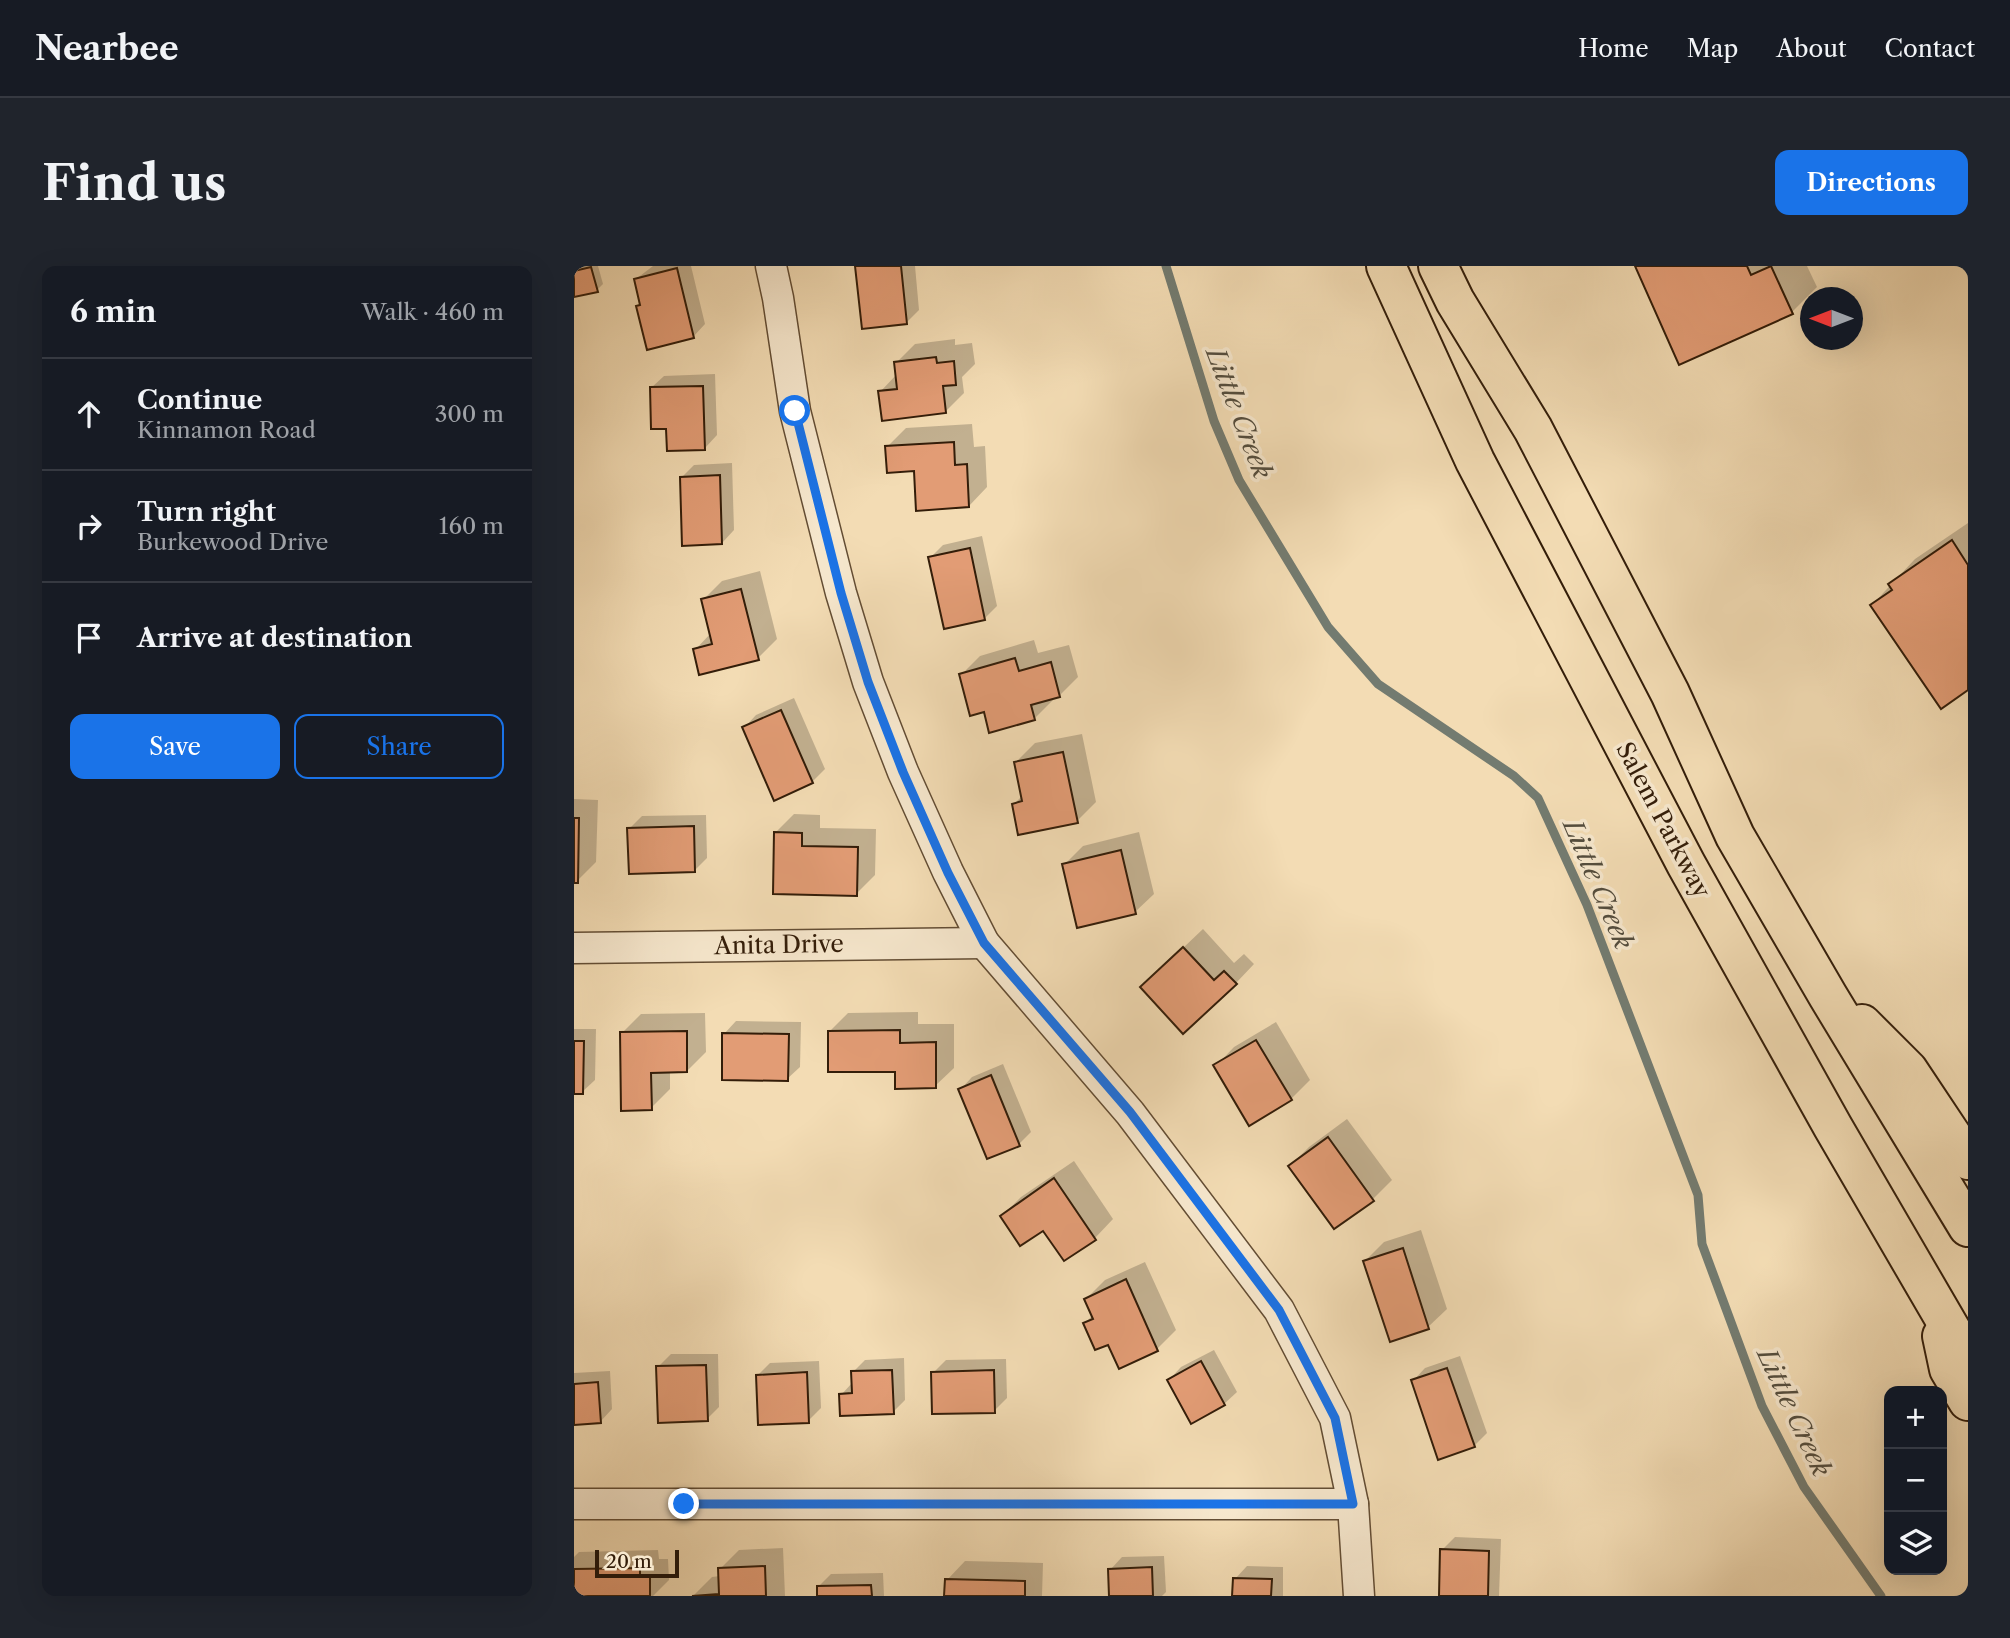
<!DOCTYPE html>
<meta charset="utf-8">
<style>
body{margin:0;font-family:"Libre Caslon Text",serif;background:#20242c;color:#f1f3f6}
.controls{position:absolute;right:21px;bottom:21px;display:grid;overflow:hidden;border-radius:14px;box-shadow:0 7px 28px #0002}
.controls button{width:63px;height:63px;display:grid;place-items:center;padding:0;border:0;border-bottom:2px solid #363941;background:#171b24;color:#f1f3f6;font:35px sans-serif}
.compass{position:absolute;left:1226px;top:21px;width:63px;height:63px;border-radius:50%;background:#171b24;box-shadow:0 7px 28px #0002;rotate:270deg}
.scale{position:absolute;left:21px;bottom:18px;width:84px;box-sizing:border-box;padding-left:7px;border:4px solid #331d09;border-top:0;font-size:19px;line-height:24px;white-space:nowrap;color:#331d09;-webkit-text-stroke:5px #f7e8ce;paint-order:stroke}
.stop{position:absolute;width:21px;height:21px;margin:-16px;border:5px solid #1a73e8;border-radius:50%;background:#fff}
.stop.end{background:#1a73e8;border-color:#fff;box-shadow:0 2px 7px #0008}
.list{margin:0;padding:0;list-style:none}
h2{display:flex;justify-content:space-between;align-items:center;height:91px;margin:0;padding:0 28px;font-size:30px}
h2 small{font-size:23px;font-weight:400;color:#9ea1a6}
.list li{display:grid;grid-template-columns:46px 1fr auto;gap:21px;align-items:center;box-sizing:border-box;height:112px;padding:0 28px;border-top:2px solid #363941}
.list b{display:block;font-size:26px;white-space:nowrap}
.list p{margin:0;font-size:23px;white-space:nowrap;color:#9ea1a6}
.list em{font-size:23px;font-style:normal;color:#9ea1a6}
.actions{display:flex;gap:14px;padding:21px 28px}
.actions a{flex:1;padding:16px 0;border:2px solid #1a73e8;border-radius:14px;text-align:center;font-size:24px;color:#1a73e8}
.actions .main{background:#1a73e8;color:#fff}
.icon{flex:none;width:38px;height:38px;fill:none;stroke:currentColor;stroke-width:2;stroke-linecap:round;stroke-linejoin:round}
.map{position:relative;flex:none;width:1394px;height:1330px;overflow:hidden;border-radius:14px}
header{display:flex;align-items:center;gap:42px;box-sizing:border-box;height:98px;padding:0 35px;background:#171b24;border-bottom:2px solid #363941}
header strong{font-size:33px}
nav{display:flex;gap:38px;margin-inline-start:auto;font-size:24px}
.intro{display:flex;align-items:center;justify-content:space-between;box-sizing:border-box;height:168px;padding:0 42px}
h1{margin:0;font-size:49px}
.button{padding:18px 32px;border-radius:14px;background:#1a73e8;color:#fff;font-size:24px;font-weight:700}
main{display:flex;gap:42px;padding:0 42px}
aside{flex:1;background:#171b24;border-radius:14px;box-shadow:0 7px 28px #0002}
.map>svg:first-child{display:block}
</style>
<header>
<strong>Nearbee</strong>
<nav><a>Home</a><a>Map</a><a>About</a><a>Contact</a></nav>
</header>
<div class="intro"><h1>Find us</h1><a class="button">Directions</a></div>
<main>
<aside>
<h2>6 min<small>Walk · 460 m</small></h2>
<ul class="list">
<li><svg class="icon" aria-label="ahead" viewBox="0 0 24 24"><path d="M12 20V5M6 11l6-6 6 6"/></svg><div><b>Continue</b><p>Kinnamon Road</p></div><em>300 m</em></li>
<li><svg class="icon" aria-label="right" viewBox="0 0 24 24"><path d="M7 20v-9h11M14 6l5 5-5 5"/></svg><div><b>Turn right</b><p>Burkewood Drive</p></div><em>160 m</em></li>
<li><svg class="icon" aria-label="arrive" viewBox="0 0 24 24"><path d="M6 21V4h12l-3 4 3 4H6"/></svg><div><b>Arrive at destination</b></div></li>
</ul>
<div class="actions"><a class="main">Save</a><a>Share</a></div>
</aside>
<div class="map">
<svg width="1394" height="1330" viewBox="0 0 1394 1330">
<rect width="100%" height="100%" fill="#f3dcb4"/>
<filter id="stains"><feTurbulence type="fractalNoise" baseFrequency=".00286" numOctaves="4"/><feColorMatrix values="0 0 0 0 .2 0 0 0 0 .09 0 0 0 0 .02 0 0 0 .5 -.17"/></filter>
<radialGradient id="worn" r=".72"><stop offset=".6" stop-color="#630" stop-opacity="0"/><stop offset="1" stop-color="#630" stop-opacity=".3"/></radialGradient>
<g fill="#0003">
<path d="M6,0H24L29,18L23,24L0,30V2Z"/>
<path d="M117,0L131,58L119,71L64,40L68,36L62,13L79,0Z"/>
<path d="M283,0H341L345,44L333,56Z"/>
<path d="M1063,0H1233L1243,21L1218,46Z"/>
<path d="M381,73V79L398,77L401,98L388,111L390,127L371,146L306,126L323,108L322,97L341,78Z"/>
<path d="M141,108L143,169L131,182L94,161L77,122L90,110Z"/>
<path d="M398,158L400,181L411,180L413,221L395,240L313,181L332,162Z"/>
<path d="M158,197L160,264L148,277L108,211L120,199Z"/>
<path d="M1394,257V422L1367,440L1298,339L1341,293Z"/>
<path d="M408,270L423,340L411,352L356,292L369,279Z"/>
<path d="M186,305L203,373L184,392L121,384L137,367L129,334L148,315Z"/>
<path d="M460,374L464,387L495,379L504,411L485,430L479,431V434L460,453L387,409L406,390Z"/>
<path d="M220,432L251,503L238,516L170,462L182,449Z"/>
<path d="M508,468L522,536L503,555L440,538L449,529L442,496L461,477Z"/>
<path d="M0,533L24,534L22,596L3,615H0Z"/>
<path d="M220,548L246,549V562L302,563L301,609L282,628L201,567Z"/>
<path d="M132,549L133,592L120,605L55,563L68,550Z"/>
<path d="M565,566L580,628L561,646L490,599L509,580Z"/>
<path d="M629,663L660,697L670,688L680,698L662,717L568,721Z"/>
<path d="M344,746V758H380V802L361,820L323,804L255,766L274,747Z"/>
<path d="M131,747L132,786L113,805H96V823L77,842L48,767L67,748Z"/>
<path d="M162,755L227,756L226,801L213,813L150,768Z"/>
<path d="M702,756L736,814L717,833L642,800L660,781Z"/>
<path d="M0,763H22L21,814L8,826H0Z"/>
<path d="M429,798L457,866L445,878L386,824L398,811Z"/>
<path d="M773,853L818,914L799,933L760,961L716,900L735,881Z"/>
<path d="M500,895L539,953L521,972L469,962L428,950L447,931Z"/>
<path d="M847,964L873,1043L854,1061L791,995L810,976Z"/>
<path d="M571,996L602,1064L583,1083L546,1101L535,1076L511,1057L519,1049L512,1033L531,1014Z"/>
<path d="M640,1084L663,1126L650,1138L595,1114L607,1101Z"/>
<path d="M97,1088H144L145,1141L133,1153L84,1101Z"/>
<path d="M886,1090L913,1167L900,1180L839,1115L851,1102Z"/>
<path d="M330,1092L331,1134L319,1146L267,1129L279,1116V1106L291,1094Z"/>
<path d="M432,1093L433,1132L420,1145L359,1107L372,1094Z"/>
<path d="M245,1095L247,1142L234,1155L184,1109L196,1097Z"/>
<path d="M36,1105L38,1143L26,1156L0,1157V1107Z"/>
<path d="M881,1271L927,1273L925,1330H866L868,1284Z"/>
<path d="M209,1282L211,1330H119L138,1311L146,1310V1303L165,1284Z"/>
<path d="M84,1284L85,1293H94L95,1314L79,1330H0V1291L5,1286Z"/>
<path d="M590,1290L592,1326L588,1330H537L536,1304L548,1291Z"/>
<path d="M391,1295L469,1297L468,1330H372L373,1314Z"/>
<path d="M673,1300L709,1301V1330H660L661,1313Z"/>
<path d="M309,1307L310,1330H245L244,1321L257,1308Z"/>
</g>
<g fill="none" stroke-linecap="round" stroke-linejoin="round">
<path stroke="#737b70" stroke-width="9" d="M592,0L640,155L665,214L754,361L804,418L940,510L964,532L1013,639L1124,929L1128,978L1188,1140L1230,1221L1307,1330"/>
</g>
<g fill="#e29c75" stroke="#331d09" stroke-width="2">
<path d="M281,0H327L333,58L288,63Z"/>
<path d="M1061,0H1173L1177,9L1197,0L1219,48L1105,99Z"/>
<path d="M17,1L24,26L0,31V5Z"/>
<path d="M103,2L120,72L73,84L62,40L66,39L60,13Z"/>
<path d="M362,91L363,97L380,95L382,119L369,120L372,147L308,155L304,125L323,123L320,96Z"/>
<path d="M129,120L131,184L93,185L92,163H77L76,121Z"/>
<path d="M380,176L381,199L393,198L395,241L342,245L340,205L313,207L311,180Z"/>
<path d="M146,209L148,278L108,280L106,211Z"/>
<path d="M1378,274L1394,299V424L1367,443L1296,339L1318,324L1314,318Z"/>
<path d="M396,282L411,354L370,363L354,291Z"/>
<path d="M167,323L185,394L125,409L119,383L138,378L127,333Z"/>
<path d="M441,392L445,405L477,396L486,431L457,439L461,454L415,467L410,446L396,450L385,408Z"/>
<path d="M207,444L239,517L200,535L168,461Z"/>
<path d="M489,486L504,557L444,569L438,538L448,535L440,496Z"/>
<path d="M0,552H5L4,617H0Z"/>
<path d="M120,560L121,606L55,608L53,562Z"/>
<path d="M200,566L228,567V580L284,581L283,630L199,628Z"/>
<path d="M547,584L562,648L503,662L488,598Z"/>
<path d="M609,681L640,714L650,705L663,718L609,768L566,721Z"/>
<path d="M326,764V777L362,776V822L321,823V806H254V765Z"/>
<path d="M113,765V806L77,807L78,844L47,845L46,766Z"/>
<path d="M148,767L215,768L214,815L148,814Z"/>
<path d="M682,774L718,834L675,860L639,799Z"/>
<path d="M0,775H10L9,828H0Z"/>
<path d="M417,809L446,880L413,893L384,823Z"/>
<path d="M754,871L800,935L760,963L714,900Z"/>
<path d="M480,912L522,974L490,995L469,965L446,980L426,950Z"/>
<path d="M829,982L855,1063L816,1076L789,995Z"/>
<path d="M552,1013L584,1085L545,1103L534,1079L521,1084L509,1057L519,1053L510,1033Z"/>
<path d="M627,1095L651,1139L617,1158L593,1114Z"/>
<path d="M132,1099L134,1155L84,1157L82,1100Z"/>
<path d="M873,1102L901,1181L864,1194L837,1114Z"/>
<path d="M318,1104L320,1148L266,1150L265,1128L278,1127L277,1105Z"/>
<path d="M420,1104L421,1147L358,1148L357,1106Z"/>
<path d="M233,1106L235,1157L184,1159L182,1109Z"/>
<path d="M24,1116L27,1157L0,1159V1118Z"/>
<path d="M866,1283L915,1285L914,1330H865Z"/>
<path d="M191,1300L192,1330H118L145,1328L144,1302Z"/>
<path d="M578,1301L579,1330H535L534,1303Z"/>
<path d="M66,1302V1311H76V1330H0V1303Z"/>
<path d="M659,1312L698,1313L697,1330H658Z"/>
<path d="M371,1313L451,1315V1330H370Z"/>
<path d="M297,1319L298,1330H243V1320Z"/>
</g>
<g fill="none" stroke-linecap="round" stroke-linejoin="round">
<defs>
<g id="minor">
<path d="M197,0L204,32L221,145L267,327L294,416L329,506L374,606L410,677L556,847L705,1044L761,1152L779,1238L785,1330"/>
<path d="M0,682L410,677"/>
<path d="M0,1238H779"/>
</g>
<g id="motorway">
<path d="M812,0L901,195L1112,598L1259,861L1394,1093"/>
<path d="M864,0L881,35L959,163L1096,427L1161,570L1254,730L1394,961"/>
<path d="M1288,758L1334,804L1394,894"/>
<path d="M1368,1070L1375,1103L1394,1135"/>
</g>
</defs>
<use href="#minor" stroke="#634d34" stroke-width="33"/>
<use href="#motorway" stroke="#331d09" stroke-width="42"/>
<use href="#minor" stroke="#f7e8ce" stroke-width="30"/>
<use href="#motorway" stroke="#f3dcb4" stroke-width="38"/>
</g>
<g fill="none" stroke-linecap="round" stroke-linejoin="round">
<path stroke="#1a73e8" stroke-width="9" d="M110,1238H779L761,1152L705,1044L556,846L410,677L374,607L329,506L294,416L267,327L221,145"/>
</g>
<g text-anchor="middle" stroke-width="7" stroke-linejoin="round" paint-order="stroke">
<g font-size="24" fill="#331d09" stroke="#f7e8ce">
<text transform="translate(1089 554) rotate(62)" y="8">Salem Parkway</text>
<text transform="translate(205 679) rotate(-1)" y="8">Anita Drive</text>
</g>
<g font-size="26" font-style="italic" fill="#534c3d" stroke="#f7e8ce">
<text transform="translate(665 147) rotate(69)" y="9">Little Creek</text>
<text transform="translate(1024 618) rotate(67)" y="9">Little Creek</text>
<text transform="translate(1220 1146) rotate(65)" y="9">Little Creek</text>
</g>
</g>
<rect width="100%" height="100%" filter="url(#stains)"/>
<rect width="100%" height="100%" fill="url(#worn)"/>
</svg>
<div class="controls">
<button>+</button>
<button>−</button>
<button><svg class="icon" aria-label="layers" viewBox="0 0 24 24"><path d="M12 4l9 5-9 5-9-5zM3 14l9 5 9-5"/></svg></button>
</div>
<svg class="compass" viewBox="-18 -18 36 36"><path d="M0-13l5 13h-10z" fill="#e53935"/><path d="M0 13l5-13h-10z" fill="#9ea1a6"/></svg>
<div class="scale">20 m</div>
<div class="stop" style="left:221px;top:145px"></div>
<div class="stop end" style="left:110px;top:1238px"></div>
</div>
</main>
